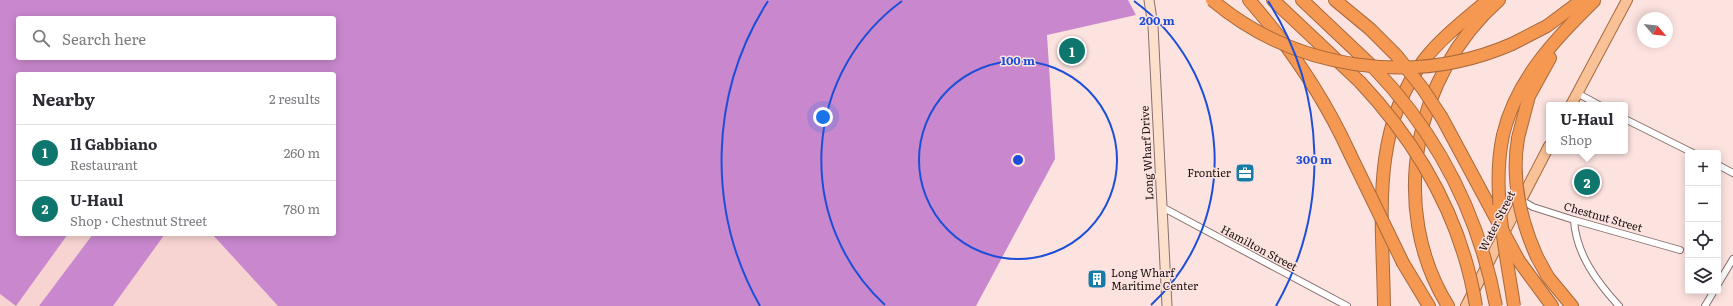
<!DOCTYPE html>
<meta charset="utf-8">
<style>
body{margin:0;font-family:Literata,serif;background:#f2f2f3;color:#2b2b33}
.controls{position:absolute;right:12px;bottom:12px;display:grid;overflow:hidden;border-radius:4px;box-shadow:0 2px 10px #0003}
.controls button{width:36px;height:36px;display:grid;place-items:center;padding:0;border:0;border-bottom:1px solid #e1e1e2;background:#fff;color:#2b2b33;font:20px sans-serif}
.compass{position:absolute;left:1637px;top:12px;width:36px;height:36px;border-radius:50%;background:#fff;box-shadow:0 2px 10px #0003;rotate:118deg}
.you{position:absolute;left:823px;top:117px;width:14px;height:14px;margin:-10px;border:3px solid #fff;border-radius:50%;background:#1a73e8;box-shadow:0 0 0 6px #1a73e833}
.badge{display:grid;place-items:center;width:26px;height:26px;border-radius:50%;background:#0f766e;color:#fff;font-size:13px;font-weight:700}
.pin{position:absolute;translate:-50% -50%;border:2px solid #fff;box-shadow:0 1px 4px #0006}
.popup{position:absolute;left:1546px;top:102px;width:82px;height:52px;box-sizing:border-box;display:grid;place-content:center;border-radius:4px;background:#fff;filter:drop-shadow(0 1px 3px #0005);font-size:13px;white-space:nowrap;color:#7c7c81}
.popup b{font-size:15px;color:#2b2b33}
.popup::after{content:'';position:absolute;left:50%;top:100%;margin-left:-8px;border:8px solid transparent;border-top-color:#fff}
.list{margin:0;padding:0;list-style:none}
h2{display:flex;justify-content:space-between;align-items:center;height:52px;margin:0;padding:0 16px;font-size:17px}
h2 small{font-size:13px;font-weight:400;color:#7c7c81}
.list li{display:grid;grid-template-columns:26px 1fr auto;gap:12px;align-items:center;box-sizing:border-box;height:56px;padding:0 16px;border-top:1px solid #e1e1e2}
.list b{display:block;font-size:15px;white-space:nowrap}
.list p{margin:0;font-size:13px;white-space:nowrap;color:#7c7c81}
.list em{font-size:13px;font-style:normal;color:#7c7c81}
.icon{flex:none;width:22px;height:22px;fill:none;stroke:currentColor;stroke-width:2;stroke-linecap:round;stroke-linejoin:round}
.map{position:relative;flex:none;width:1733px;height:306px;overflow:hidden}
.search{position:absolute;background:#fff;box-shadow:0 2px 10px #0003;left:16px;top:16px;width:320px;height:44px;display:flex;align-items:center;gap:10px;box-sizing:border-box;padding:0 14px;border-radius:4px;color:#7c7c81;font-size:15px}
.panel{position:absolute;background:#fff;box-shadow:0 2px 10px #0003;left:16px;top:72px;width:320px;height:164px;border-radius:4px}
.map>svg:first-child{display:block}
</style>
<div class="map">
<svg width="1733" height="306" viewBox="0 0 1733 306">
<rect width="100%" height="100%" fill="#fde3e0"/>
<g fill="#f7d4d1">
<path d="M68,234H93L39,306H0V294L16,306Z"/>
<path d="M165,234H212L278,306H113Z"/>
</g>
<g fill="#c988cd" fill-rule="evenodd">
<path d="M0,0H1128L1136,15L1047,35L1055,159L976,306H278L212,234H334V74H18V234H68L16,306L0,294ZM18,18H334V58H18Z"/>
<path d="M93,234H165L113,306H39Z"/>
</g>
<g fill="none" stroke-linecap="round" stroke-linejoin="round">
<defs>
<g id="street">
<path d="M1577,93L1599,105"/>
<path d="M1625,119L1693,153"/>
<path d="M1718,165L1733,173"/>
<path d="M1521,200L1533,207L1574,220L1680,250"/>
<path d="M1162,207L1347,306"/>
<path d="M1574,220C1576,254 1597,282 1619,306"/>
<path d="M1718,284L1733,259"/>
<path d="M1705,306L1714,291"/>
</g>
<path id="secondary" d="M1149,0L1153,26L1167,306"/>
<g id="primary">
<path d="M1571,105L1627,0"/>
<path d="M1466,306L1549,146"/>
</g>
<g id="highway">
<path d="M1249,0C1290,47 1324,97 1350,154"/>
<path d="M1273,0L1360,82"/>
<path d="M1302,0L1374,68"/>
<path d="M1335,0L1370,29L1397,56"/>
<path d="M1512,44L1547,26L1582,0"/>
<path d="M1442,118L1492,211"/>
<path d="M1503,135C1516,80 1555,39 1594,1"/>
<path d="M1518,138L1529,96L1550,58"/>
<path d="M1537,257L1548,277L1572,306"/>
<path d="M1519,261L1552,306"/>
<path d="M1403,263L1429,306"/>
<path d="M1384,306C1383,221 1369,133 1424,60C1442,37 1466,19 1488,0"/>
<path d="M1448,306C1387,207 1414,75 1499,0"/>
</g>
</defs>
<use href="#street" stroke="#87706e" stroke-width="8"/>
<use href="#secondary" stroke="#87706e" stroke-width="11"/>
<use href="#primary" stroke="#a8693b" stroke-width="12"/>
<use href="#highway" stroke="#a8693b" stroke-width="14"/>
<use href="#street" stroke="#fff" stroke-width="6"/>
<use href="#secondary" stroke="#fce0cb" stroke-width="9"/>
<use href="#primary" stroke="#f9c197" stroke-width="10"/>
<use href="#highway" stroke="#f59852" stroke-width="12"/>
<defs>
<g id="highway-bridge">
<path d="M1212,0C1295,70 1413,87 1512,44"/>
<path d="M1397,56L1423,89L1442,118"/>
<path d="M1374,68C1438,135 1479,215 1496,306"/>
<path d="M1360,82C1419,145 1462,220 1476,306"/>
<path d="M1503,135C1491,190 1506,251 1514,306"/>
<path d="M1518,138C1511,179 1520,219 1537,257"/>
<path d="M1350,154L1403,263"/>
<path d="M1492,211L1519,261"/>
</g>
</defs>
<use href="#highway-bridge" stroke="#a8693b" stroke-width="14" stroke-linecap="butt"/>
<use href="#highway-bridge" stroke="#f59852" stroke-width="12"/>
</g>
<g fill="none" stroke="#1d4ed8" stroke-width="2">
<circle cx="1018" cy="160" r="99"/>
<path d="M885 305A197 197 0 0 1 902 1M1134 1A197 197 0 0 1 1151 305"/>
<path d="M760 306A296 296 0 0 1 768 1M1268 1A296 296 0 0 1 1276 306"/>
</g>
<defs>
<symbol id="office-square" viewBox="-11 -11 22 22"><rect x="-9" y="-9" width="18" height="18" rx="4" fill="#167ca7" stroke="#fde3e0"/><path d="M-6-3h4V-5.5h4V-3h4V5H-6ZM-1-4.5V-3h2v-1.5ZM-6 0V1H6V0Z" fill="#fff"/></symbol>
<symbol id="building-square" viewBox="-11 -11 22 22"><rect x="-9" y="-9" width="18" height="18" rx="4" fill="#167ca7" stroke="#fde3e0"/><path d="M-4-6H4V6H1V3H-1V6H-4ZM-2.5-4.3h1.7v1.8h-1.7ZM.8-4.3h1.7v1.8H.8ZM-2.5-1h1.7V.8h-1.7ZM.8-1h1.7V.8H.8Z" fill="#fff"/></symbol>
</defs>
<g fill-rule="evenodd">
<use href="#office-square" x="1234" y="162" width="22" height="22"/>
<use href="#building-square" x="1086" y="268" width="22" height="22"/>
</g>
<g text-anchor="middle" stroke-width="3" stroke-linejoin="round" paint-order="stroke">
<g font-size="11" fill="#1a1110" stroke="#fde3e0">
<text transform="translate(1147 153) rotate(-93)" y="4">Long Wharf Drive</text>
<text transform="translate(1603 217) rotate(16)" y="4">Chestnut Street</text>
<text transform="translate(1497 221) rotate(-63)" y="4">Water Street</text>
<text transform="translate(1259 248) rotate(28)" y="4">Hamilton Street</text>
</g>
<g font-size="11" fill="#1a1110" stroke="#fde3e0" text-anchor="end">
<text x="1231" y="177">Frontier</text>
<text x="1111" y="277" text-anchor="start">Long Wharf<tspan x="1111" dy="13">Maritime Center</tspan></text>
</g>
</g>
<circle cx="1018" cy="160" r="6" fill="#1d4ed8" stroke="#fde3e0" stroke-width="2"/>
<g font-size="12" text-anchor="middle" font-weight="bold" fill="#1d4ed8" stroke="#fde3e0" stroke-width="3" stroke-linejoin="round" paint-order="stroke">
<text x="1157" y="25">200 m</text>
<text x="1018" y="65">100 m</text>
<text x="1314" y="164">300 m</text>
</g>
</svg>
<div class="controls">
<button>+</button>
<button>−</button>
<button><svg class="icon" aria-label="locate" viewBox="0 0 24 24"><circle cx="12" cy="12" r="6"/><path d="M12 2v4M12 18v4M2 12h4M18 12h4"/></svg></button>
<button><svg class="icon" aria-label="layers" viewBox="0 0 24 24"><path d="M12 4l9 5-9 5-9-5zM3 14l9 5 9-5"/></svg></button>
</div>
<svg class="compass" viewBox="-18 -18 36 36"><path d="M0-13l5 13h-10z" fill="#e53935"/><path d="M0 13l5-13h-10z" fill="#7c7c81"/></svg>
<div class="you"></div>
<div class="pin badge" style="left:1072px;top:51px">1</div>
<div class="pin badge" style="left:1587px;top:182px">2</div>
<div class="popup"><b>U-Haul</b>Shop</div>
<div class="search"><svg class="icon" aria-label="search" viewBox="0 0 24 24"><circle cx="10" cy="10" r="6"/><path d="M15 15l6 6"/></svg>Search here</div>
<section class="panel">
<h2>Nearby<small>2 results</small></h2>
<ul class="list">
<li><span class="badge">1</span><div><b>Il Gabbiano</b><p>Restaurant</p></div><em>260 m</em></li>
<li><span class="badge">2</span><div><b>U-Haul</b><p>Shop · Chestnut Street</p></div><em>780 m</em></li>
</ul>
</section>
</div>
